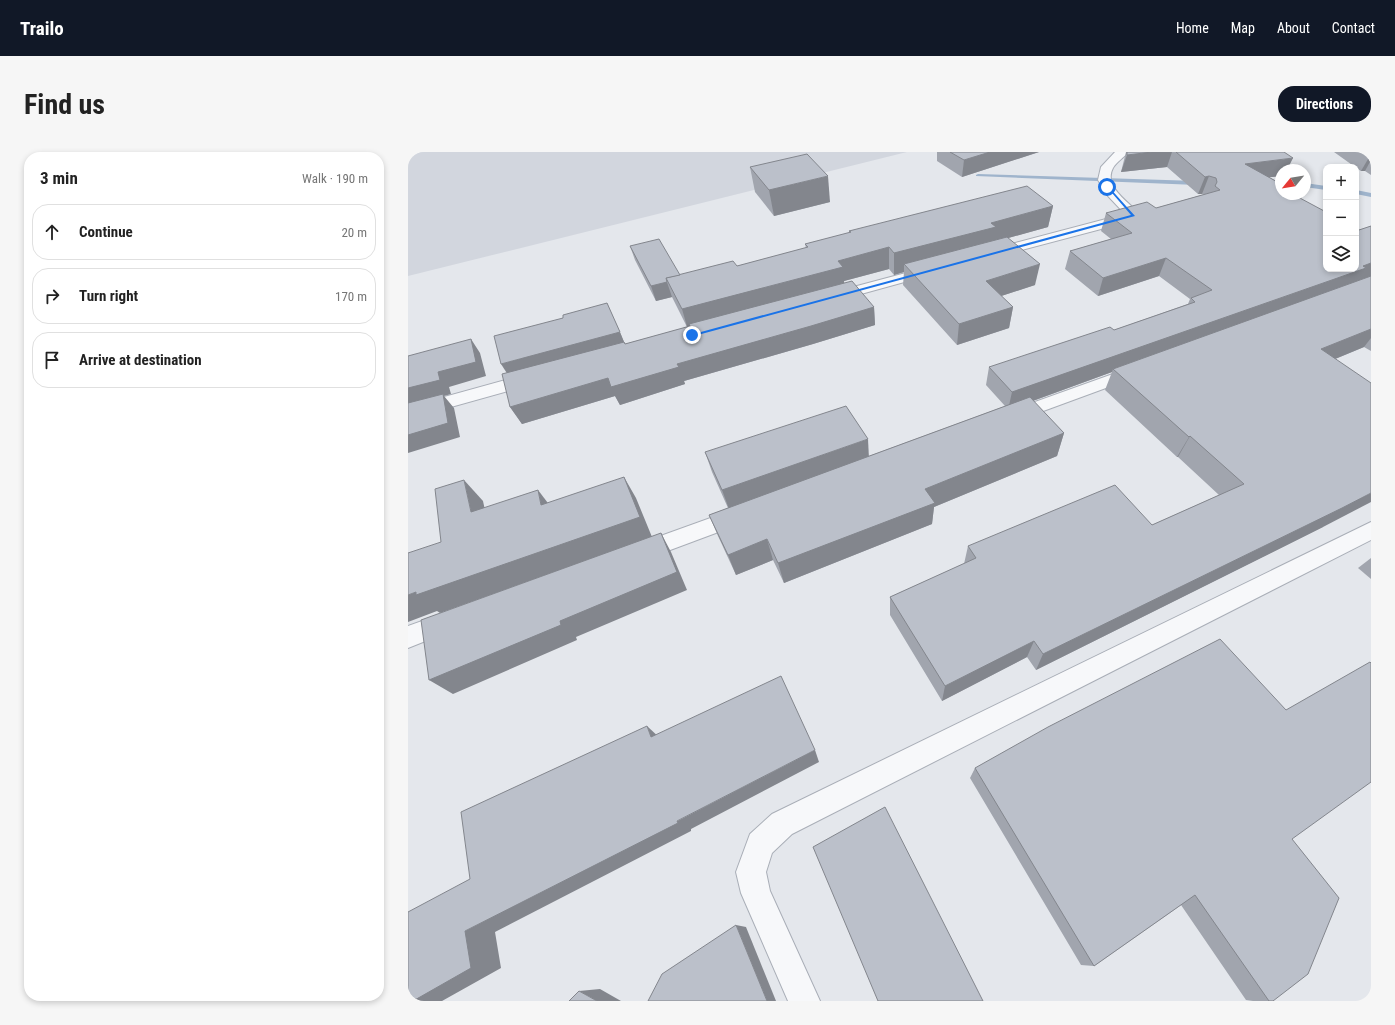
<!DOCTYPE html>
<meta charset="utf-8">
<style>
body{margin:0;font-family:"Roboto Condensed",sans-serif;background:#f6f6f6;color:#222}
.controls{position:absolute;right:12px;top:12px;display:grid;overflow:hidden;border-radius:8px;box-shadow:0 2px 6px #0003}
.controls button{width:36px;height:36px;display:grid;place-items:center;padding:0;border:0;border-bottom:1px solid #e0e0e0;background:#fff;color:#222;font:20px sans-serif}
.compass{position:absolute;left:867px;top:12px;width:36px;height:36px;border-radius:50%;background:#fff;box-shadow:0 2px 6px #0003;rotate:240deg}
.stop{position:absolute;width:12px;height:12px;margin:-9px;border:3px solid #1a73e8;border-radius:50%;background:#fff}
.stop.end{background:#1a73e8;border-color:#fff;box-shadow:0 1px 4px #0008}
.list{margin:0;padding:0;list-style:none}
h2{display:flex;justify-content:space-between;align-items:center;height:52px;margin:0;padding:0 16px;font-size:17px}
h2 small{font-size:13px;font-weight:400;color:#767676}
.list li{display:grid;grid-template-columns:26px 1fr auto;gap:12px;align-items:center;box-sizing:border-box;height:56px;margin:0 8px 8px;padding:0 8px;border:1px solid #e0e0e0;border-radius:16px}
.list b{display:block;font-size:15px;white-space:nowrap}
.list em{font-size:13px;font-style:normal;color:#767676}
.icon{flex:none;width:22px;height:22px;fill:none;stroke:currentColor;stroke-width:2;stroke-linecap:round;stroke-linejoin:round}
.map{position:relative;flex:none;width:963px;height:849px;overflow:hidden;border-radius:16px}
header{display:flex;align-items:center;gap:24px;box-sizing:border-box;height:56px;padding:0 20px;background:#111827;color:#fff}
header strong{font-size:19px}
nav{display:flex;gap:22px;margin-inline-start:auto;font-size:14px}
.intro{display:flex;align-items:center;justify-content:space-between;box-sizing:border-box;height:96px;padding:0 24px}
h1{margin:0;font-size:28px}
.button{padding:10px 18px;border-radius:16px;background:#111827;color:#fff;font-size:14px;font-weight:700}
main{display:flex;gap:24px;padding:0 24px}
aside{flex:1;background:#fff;border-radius:16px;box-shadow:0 2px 6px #0003}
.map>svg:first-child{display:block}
</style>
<header>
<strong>Trailo</strong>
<nav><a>Home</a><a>Map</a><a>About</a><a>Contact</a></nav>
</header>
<div class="intro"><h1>Find us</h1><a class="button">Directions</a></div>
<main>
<aside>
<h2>3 min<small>Walk · 190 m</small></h2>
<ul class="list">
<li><svg class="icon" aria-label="ahead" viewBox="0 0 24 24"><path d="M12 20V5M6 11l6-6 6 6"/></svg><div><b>Continue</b></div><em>20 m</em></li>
<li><svg class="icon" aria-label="right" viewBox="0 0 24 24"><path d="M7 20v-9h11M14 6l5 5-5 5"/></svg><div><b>Turn right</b></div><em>170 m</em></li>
<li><svg class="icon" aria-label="arrive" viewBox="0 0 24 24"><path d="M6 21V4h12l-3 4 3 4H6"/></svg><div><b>Arrive at destination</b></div></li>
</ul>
</aside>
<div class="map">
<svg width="963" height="849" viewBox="0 0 963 849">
<rect width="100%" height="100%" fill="#e4e7ec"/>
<path fill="#d2d6de" d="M0,0H499L0,124Z"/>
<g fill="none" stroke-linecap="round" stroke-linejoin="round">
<g fill="#9fb4cc" fill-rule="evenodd">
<path d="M570,22L789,29L792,31L789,33L568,24V23Z"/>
<path d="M897,31L918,34V38L897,35Z"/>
<path d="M948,38L963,41V45L948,42Z"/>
</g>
<defs>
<g id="minor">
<path d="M707,0H720C716,6 709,9 705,16C695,34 720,50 731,61L733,64L731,67L587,105L582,106L577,105L575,102L577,99L717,62L700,44L690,28L693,15Z"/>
<path d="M524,114L529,115L531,118L529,121L424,150L419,148L416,145L419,142Z"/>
<path d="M730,213L736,214L738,218L736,222L608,269L602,271L596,269L593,265L596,261Z"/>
<path d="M126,220L132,222L135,226L132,230L0,267V255Z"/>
<path d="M333,355L340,357L343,363L340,369L230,410L222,407L219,401L222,395Z"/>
<path d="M963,370V388L384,682L364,701L358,720L362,739L412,849H380L333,741L328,720L342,682L364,662Z"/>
<path d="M42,459L50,462L54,469L50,476L0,496V474Z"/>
</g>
</defs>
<use href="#minor" stroke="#a9aeb7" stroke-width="2"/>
<use href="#minor" fill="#f7f8fa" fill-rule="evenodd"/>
</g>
<g fill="#a1a5ae">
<path d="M529,0H631L554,25L529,9Z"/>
<path d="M718,0H876L873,18V24L861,25L894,44L893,47L951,78L963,74V199L956,195L927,207L915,375L628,518L619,505L534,549L482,463V445L556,412L560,394L744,373L811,343L770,305H769L697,238L704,220L625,249L656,281L649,304L526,355L524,372L376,431L365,408L328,423L310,384L301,363L320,356L304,320L297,300L461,304L597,254L578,233L581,215L706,178L780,152L782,147L751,124L690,144L657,117L662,99L703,87L693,79L698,61L748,56L797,42H790L759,15L713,20Z"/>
<path d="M926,0H963V23L957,19H953L948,16V15H947Z"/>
<path d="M342,15L422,50L366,64L347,40Z"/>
<path d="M645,54L640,75L600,86L627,133L593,144L605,155L601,176L549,193L495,133L496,120L486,123L481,117L436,129V131L466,155L467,173L405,192L276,229L277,232L212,253L207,244L114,272L102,255L99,221L155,166L199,151L217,192L279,175L264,145L248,149L227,108L222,94L272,123L329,114L398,96L397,92L441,81V79Z"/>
<path d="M963,406V427L950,416Z"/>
<path d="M878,558L884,687L865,849H845L838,848L773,753L686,814L673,813L562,626L567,616Z"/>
</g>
<g fill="#83868d">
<path d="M582,0H631L554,25L556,8Z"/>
<path d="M744,0H764L759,15L713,20L719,3Z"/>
<path d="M963,2V8L957,19H953Z"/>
<path d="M885,6L879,18H873V24L830,29L837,12Z"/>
<path d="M420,24L422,50L366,64L361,38Z"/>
<path d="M801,24L794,42H790L797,25Z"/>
<path d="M645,54L640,75L586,90L496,112V120L486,123V101L583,71Z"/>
<path d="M481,95V117L436,129L437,136L280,178L274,157L430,109Z"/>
<path d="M758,106L751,124L690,144L695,126Z"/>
<path d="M963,111V124L705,217L704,220L600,258L604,240Z"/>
<path d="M632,112L627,133L575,150L578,129Z"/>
<path d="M259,130L264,145L248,149L243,134Z"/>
<path d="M466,155L467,173L405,192L276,229L277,232L212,253L207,244L114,272L102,255L200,226L269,212Z"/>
<path d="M605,155L601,176L549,193L551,172Z"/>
<path d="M963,177V186L956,195L898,219L913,197Z"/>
<path d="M212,180L218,195L102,226L93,212Z"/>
<path d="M63,187L72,201L78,224L41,235L43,242L36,244L46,256L52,285L0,301V236L30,220Z"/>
<path d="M656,281L649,304L526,355L524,372L376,431L370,411L517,337Z"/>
<path d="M782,284L770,305H769L781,285Z"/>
<path d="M460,287L461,307L321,357L314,338Z"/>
<path d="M216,325L228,346L244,385L32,461L29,459L0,470V443L8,440Z"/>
<path d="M56,328L75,349L82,381L63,360Z"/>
<path d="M130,338L146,359L133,353Z"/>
<path d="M963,341V350L915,375L628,518L635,502Z"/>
<path d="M253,381L263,400L279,438L168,485L169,488L45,542L21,528Z"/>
<path d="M359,387L365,408L328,423L320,403Z"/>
<path d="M626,489L619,505L534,549L537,534Z"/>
<path d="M239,574L254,588L243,585Z"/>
<path d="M407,598L411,610L283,677V679L87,780L93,816L34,849H5L57,779Z"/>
<path d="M328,773L338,775L368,849H359Z"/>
<path d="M192,837L213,849H189L171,839Z"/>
</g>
<g fill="#bbc0ca" stroke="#83868d">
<path d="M542,0H582L556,8Z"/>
<path d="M719,0H744L719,3Z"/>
<path d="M768,0H876L885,6L837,12L873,32V42H890L894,44L890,45L918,60V117H948V76L951,78L963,74V111L955,114L958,116L604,240L581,215L702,175L706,178L787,150L783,146L804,138L758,106L695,126L662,99L724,81L698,61L739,50L748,56L812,38L807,34L809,30L808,26L801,24L797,25Z"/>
<path d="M399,2L420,24L361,38L342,15Z"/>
<path d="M619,34L645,54L583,71L588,75L486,101L481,95L430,109L435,115L274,157L258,126L325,109L329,114L400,95L397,92L443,80L441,79Z"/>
<path d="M599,85L632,112L578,129L605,155L551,172L496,112Z"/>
<path d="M251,87L272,123L258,126L259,130L243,134L222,94Z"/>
<path d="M963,124V177L913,197L963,231V341L934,356L635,502L626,489L537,534L482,445L568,406L560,394L707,333L744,373L836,332L782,284L781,285L705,217Z"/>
<path d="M444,129L466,155L403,174L269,212L271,215L203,235L200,226L102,255L94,222L216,190L217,192L282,174L281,172Z"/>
<path d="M199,151L212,180L93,212L86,184L155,166V163Z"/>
<path d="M63,187L68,210L30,220L32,228L0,236V204Z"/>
<path d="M35,242L40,271L0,283V251Z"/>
<path d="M622,245L656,281L517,337L527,351L370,411L359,387L320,403L301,363Z"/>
<path d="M438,254L460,287L314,338L297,300Z"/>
<path d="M216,325L232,365L8,443V440L0,443V401L33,390L27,337L56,328L63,360L130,338L133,353Z"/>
<path d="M253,381L269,420L152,469L153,473L21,528L13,468Z"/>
<path d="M812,487L878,558L962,510L963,511V630L884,687L931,746L900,822L865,849H861L787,743L686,814L567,616L640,575Z"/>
<path d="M373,524L407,598L269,669L270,671L57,779L63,816L5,849H0V760L62,727L53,660L239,574L243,585Z"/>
<path d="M477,655L575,849H470L405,695Z"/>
<path d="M328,773L359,849H240L254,822Z"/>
<path d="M171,839L189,849H161Z"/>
</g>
<path fill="#1a73e8" d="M698,34H700L727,64L286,184L282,183L723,63Z"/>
</svg>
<div class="controls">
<button>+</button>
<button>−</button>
<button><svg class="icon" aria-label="layers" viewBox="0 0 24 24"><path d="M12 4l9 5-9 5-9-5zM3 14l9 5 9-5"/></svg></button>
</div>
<svg class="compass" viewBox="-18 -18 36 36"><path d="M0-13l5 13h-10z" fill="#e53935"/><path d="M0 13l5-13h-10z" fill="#767676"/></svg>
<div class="stop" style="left:699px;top:35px"></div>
<div class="stop end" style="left:284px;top:183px"></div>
</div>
</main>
